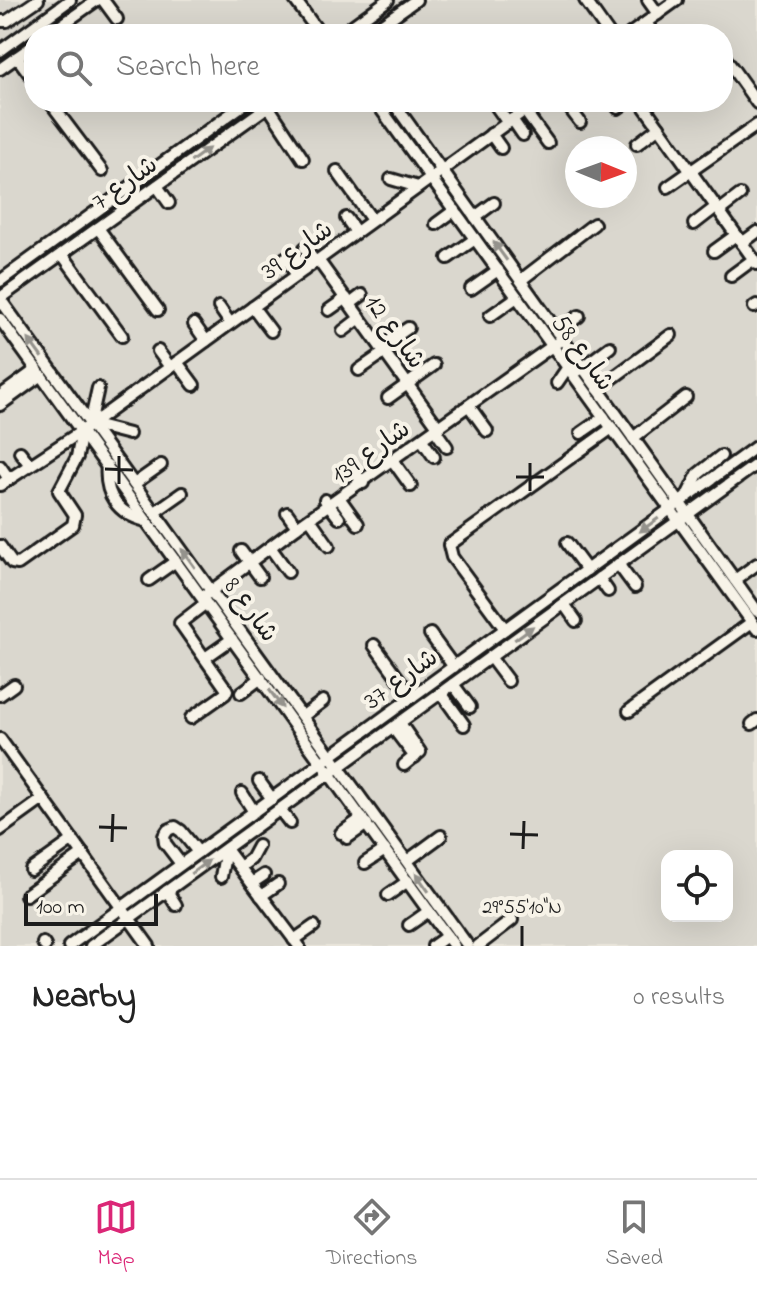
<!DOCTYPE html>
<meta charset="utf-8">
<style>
body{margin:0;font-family:"Indie Flower","Playpen Sans Arabic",sans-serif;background:#f6f6f6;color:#222}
.controls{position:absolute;right:24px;bottom:24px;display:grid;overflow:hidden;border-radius:16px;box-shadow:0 8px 32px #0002}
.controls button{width:72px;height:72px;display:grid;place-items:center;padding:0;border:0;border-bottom:2px solid #e0e0e0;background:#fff;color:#222;font:40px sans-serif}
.compass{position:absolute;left:565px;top:136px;width:72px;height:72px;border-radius:50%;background:#fff;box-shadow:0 8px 32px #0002;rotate:91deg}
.scale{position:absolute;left:24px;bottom:20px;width:134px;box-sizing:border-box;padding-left:8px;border:4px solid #1c1c1c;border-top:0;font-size:22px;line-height:28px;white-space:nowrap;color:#1c1c1c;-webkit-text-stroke:6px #f7f3e8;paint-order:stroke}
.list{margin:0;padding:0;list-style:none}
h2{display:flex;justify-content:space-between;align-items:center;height:104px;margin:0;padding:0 32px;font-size:34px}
h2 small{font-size:26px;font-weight:400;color:#767676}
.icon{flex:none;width:44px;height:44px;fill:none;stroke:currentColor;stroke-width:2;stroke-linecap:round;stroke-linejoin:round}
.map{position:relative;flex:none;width:757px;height:946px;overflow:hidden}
.search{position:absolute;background:#fff;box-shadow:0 8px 32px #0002;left:24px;right:24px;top:24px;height:88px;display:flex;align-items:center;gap:20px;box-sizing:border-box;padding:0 28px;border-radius:32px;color:#767676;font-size:30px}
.sheet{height:232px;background:#fff}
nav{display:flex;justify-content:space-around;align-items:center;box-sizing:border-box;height:112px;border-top:2px solid #e0e0e0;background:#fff;font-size:22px;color:#767676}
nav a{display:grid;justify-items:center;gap:4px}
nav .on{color:#db2777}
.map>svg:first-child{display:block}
</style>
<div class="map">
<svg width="757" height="946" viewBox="0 0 757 946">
<rect width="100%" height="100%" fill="#eae6dc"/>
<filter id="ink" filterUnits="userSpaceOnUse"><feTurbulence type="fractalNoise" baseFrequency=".0125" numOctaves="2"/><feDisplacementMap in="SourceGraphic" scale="16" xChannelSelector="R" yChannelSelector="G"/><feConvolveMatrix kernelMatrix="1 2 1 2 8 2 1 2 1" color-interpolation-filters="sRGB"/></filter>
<g filter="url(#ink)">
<path fill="#dad7ce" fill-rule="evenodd" d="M0,0H757V946H0ZM34,34H723V102H34ZM577,148H625V196H577ZM667,856H727V916H667Z"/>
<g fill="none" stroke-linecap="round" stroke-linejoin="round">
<defs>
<g id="minor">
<path d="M103,0L117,19"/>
<path d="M295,0L320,34"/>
<path d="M585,0L609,34"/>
<path d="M648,0L658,14"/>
<path d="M0,21H7L38,0"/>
<path d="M646,23L654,34"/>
<path d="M49,34L97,0"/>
<path d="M341,34L388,0"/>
<path d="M368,34L416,0"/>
<path d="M630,34L677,0"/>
<path d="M0,51L70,0"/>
<path d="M723,55L757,103"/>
<path d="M17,57L34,80"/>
<path d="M0,69L34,45"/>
<path d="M50,102L102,171"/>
<path d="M376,102L757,629"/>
<path d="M393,102L757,611"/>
<path d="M565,102L580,122"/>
<path d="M641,102L757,264"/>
<path d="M268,106L303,159"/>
<path d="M496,106L508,123"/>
<path d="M618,108L626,102"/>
<path d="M524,110L548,143"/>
<path d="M512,119L523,135"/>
<path d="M491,134L501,148"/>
<path d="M637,144L659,127"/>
<path d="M337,171L372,220"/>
<path d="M391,179L418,187"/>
<path d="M157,186L169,203"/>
<path d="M668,187L757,125"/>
<path d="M719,211L740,195"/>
<path d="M475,217L494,203"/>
<path d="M346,218L356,232"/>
<path d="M436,224L455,210"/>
<path d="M694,224L716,207"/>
<path d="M98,228L158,310"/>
<path d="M742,243L757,232"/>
<path d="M305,248L315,262"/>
<path d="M714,251L736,235"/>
<path d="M292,253L304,270"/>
<path d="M62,254L122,336"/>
<path d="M285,258L297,275"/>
<path d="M448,258L475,239"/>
<path d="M318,260L439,428"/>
<path d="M731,276L754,259"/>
<path d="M521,280L594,224"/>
<path d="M0,281L247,102"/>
<path d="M471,289L498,270"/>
<path d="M0,298L274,102"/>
<path d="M0,299L468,946"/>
<path d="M350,304L362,295"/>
<path d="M219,307L230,323"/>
<path d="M253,307L271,331"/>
<path d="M754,307L757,305"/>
<path d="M329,310L346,298"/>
<path d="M490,316L517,297"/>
<path d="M0,319L454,946"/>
<path d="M194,324L206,341"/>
<path d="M343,331L360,318"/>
<path d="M557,332L579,316"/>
<path d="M381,347L408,328"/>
<path d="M158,351L170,367"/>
<path d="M177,362L194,385"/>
<path d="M359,370L385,352"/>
<path d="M578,371L610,347"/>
<path d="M557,383L568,367"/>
<path d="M98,388L90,424L129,434"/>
<path d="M598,389L671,335"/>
<path d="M0,396L37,369"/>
<path d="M388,398L434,365"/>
<path d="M0,405L41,375"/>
<path d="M469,406L487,431"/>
<path d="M435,430L447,447"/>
<path d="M581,433L604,417"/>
<path d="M633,438L686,397"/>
<path d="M422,440L434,457"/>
<path d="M20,452L30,465"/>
<path d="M393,461L411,486"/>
<path d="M107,465C104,494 117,514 146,521"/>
<path d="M0,466L9,479"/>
<path d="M354,471L363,483"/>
<path d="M134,484L161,465"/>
<path d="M0,485L82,431L536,102"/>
<path d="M687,496L698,474L721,456"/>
<path d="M340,499L358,524"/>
<path d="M325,500L339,518"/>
<path d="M155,512L182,493"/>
<path d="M287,513L297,527"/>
<path d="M310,519L329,546"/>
<path d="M567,543L587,570"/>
<path d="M0,546L12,563L18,564L73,525L75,515L59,491L77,457L82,431"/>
<path d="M270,547L288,572"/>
<path d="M241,551L260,577"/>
<path d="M618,564L635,587"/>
<path d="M599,578L608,591"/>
<path d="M149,580L176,561"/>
<path d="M735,580L757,564"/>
<path d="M207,594L297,527L558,342"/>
<path d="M564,604L576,621"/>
<path d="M505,629L452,557L449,545L612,428"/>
<path d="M430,634L454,667"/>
<path d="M374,645L412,697"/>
<path d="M490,657L508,681"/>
<path d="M205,658L232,639"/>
<path d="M453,684L470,707"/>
<path d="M241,693L261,678"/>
<path d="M441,693L464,725"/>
<path d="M0,695L14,685"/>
<path d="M629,711L752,622"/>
<path d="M303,716L323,701"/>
<path d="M191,718L225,694L227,690L180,623L206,603"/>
<path d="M400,723L420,752L404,765"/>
<path d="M752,724L757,720"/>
<path d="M393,728L415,757"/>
<path d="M0,739L149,946"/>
<path d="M259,781L272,799"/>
<path d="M242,793L254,812"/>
<path d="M280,810L290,823"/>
<path d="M0,830L43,799"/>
<path d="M341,833L362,818"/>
<path d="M347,838L367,824"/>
<path d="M226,849L299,946"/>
<path d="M407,861L441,836"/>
<path d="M365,863L385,850"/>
<path d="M181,864L165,843L164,836L168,830L175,827L181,831L198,852"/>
<path d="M240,867L251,859L258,846"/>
<path d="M31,870L73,840"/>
<path d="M221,877L226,849"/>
<path d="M252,883L264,875"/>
<path d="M167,891L176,905"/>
<path d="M26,895L83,854"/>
<path d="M388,895L408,881"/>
<path d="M261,896L278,884"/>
<path d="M409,925L429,911"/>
<path d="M294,940L314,926"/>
<path d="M43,943L45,946"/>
<path d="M69,946L757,446"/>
<path d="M91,946L757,464"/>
<path d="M433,946L447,936"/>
<path d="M478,946L512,920"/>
</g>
</defs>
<use href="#minor" stroke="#1c1c1c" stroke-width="16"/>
<use href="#minor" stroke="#f7f3e8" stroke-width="10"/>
</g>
<defs><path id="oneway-solid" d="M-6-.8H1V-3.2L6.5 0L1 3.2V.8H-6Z" transform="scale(2)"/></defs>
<g fill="#94928c">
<use href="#oneway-solid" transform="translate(200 155) rotate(-36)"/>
<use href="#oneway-solid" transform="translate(500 251) rotate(-126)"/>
<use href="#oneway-solid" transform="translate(35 348) rotate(-126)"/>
<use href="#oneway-solid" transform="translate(649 525) rotate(144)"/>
<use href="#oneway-solid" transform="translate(188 558) rotate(-126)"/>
<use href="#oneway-solid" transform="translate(524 633) rotate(-36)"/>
<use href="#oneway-solid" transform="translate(276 699) rotate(54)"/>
<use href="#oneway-solid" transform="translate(200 867) rotate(-36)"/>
<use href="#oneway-solid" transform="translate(422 882) rotate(-125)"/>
</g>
</g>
<path fill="none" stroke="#1c1c1c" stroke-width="3" d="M105,469L133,470M516,477H544M119,484V456M530,491V463M99,827L127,828M510,834L538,835M112,842L113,814M523,849L524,821M522,946V926"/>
<g text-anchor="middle" stroke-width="8" stroke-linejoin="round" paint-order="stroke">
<g font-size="26" fill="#1c1c1c" stroke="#f7f3e8">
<text transform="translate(124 182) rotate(-36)" y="9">شارع 7</text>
<text transform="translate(296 249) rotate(-36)" y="9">شارع 39</text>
<text transform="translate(396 331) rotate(54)" y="9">شارع 12</text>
<text transform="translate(584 352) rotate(54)" y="9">شارع 58</text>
<text transform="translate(370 451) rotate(-36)" y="9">شارع 139</text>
<text transform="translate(252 609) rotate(54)" y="9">شارع 8</text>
<text transform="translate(400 678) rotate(-36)" y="9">شارع 37</text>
</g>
</g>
<g font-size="20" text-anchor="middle" fill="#1c1c1c" stroke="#f7f3e8" stroke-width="8" stroke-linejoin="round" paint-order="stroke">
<text x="522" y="913">29°55'10"N</text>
</g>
</svg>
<div class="controls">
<button><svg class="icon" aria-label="locate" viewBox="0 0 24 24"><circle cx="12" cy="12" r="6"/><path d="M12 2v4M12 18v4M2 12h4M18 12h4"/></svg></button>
</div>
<svg class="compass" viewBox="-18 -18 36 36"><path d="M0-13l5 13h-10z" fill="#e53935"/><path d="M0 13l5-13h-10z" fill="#767676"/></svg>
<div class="scale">100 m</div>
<div class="search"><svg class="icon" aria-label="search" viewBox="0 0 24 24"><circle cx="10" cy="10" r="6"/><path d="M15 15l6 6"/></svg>Search here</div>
</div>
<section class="sheet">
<h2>Nearby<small>0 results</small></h2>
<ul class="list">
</ul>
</section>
<nav>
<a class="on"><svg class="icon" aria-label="map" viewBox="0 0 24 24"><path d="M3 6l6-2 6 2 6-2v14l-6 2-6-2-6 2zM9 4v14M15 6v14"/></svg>Map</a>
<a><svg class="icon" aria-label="directions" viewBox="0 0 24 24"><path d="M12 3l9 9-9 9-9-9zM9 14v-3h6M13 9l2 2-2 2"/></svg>Directions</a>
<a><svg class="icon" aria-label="saved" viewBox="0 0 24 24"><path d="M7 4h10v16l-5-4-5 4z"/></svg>Saved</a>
</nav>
